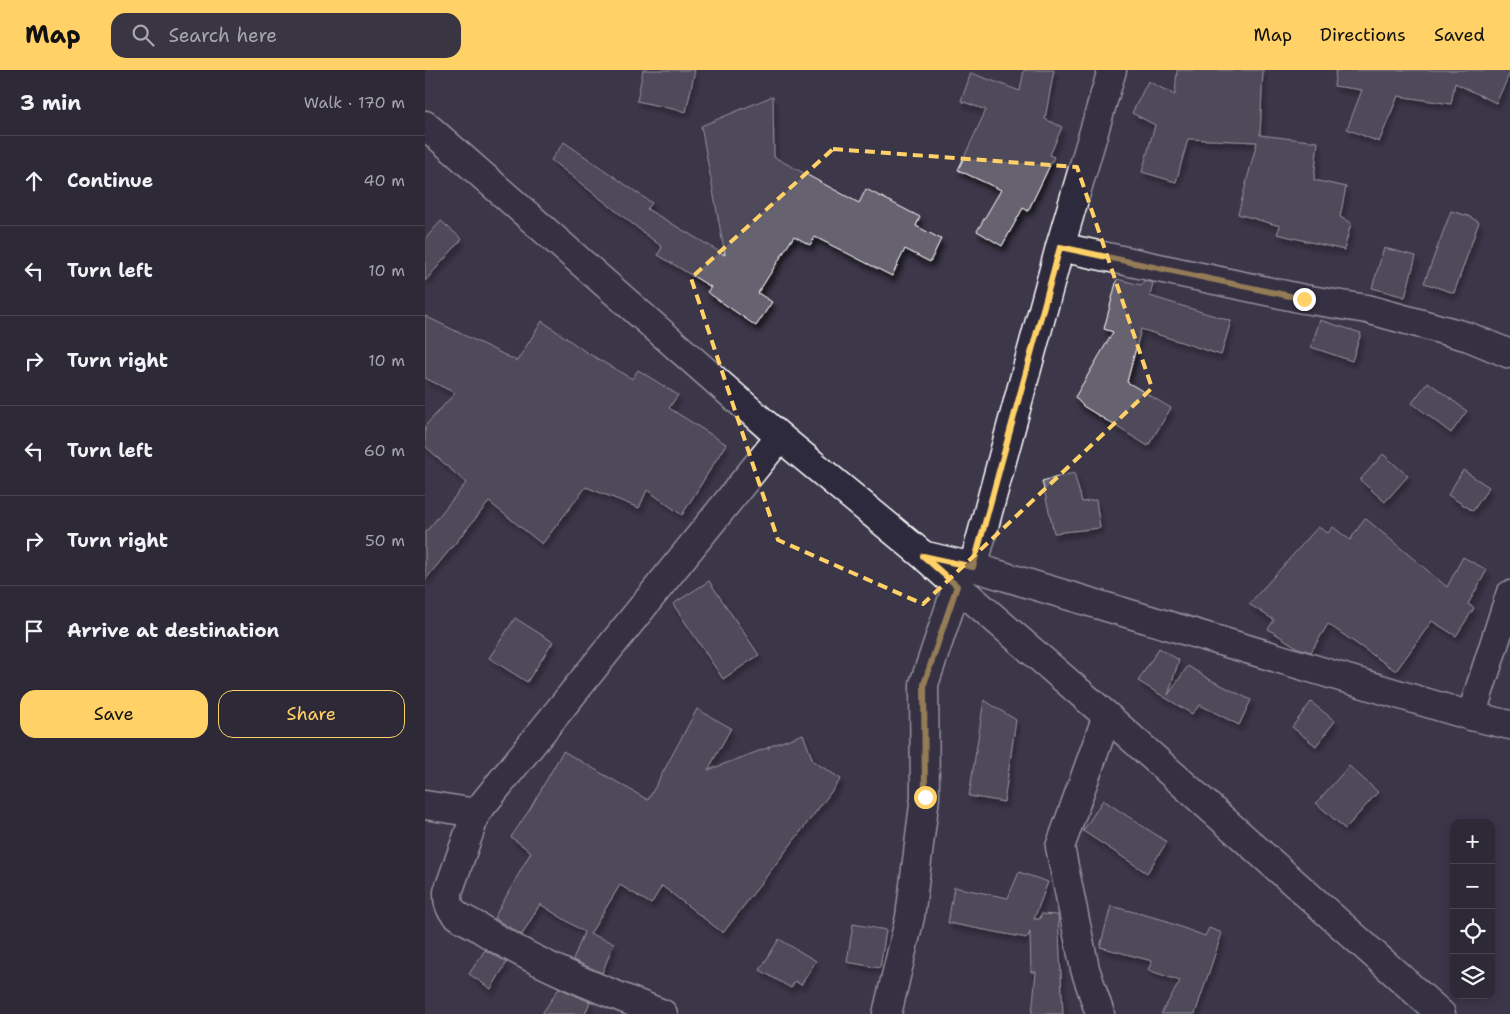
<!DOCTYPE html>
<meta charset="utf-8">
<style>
body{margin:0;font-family:"Shantell Sans",sans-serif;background:#393542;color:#f1f3f6}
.controls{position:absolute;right:15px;bottom:15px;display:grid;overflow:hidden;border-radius:10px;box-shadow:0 2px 12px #0003}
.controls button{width:45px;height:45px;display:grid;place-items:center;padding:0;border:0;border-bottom:1px solid #484552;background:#2d2937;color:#f1f3f6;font:25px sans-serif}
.stop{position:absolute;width:15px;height:15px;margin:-11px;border:4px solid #ffd166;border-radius:50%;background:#fff}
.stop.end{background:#ffd166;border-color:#fff;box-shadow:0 1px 5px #0008}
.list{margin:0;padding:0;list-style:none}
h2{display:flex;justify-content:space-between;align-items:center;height:65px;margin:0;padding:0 20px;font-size:21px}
h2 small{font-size:16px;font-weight:400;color:#a7a6ad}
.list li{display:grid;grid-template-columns:32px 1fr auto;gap:15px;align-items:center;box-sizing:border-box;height:90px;padding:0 20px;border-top:1px solid #484552}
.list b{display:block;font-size:19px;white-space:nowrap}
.list em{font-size:16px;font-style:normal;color:#a7a6ad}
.actions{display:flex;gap:10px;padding:15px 20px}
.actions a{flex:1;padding:11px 0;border:1px solid #ffd166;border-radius:15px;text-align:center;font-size:18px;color:#ffd166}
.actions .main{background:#ffd166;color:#111}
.icon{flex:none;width:28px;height:28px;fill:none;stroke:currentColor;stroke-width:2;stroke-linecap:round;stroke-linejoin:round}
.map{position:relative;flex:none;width:1085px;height:944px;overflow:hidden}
header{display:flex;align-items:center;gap:30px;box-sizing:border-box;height:70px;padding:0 25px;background:#ffd166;color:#111}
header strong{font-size:24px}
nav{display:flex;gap:28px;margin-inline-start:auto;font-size:18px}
.search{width:350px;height:45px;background:#393542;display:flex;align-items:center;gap:12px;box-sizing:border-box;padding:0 18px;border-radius:15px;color:#a7a6ad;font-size:19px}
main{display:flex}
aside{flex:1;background:#2d2937}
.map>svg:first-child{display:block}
</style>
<header>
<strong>Map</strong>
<div class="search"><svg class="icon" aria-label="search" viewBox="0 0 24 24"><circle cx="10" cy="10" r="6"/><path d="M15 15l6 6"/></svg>Search here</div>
<nav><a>Map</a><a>Directions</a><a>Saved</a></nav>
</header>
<main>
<aside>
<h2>3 min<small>Walk · 170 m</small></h2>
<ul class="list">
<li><svg class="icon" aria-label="ahead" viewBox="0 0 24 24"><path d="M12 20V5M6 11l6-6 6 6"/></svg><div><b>Continue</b></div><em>40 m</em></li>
<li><svg class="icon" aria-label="left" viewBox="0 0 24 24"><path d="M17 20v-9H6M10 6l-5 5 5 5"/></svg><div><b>Turn left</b></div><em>10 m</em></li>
<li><svg class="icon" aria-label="right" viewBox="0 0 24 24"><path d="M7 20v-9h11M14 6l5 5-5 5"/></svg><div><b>Turn right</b></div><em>10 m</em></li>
<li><svg class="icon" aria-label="left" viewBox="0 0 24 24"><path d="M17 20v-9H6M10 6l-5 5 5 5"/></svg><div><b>Turn left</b></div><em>60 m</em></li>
<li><svg class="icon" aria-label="right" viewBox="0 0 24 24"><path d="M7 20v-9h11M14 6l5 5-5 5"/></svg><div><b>Turn right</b></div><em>50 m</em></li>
<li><svg class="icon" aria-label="arrive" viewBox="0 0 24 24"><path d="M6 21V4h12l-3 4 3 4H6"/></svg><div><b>Arrive at destination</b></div></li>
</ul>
<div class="actions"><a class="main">Save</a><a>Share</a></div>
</aside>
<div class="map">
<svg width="1085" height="944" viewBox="0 0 1085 944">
<defs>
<filter id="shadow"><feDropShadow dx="3" dy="5.5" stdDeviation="2.5" flood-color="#0009"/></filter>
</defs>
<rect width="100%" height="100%" fill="#3c3749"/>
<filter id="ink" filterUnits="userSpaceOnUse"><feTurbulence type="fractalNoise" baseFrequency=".02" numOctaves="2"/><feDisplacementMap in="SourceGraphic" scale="10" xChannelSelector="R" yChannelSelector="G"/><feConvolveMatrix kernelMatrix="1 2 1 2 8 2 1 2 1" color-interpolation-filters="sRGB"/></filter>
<g filter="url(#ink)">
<g fill="#666270" stroke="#fff" filter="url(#shadow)">
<path d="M218,0H270L261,42L212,31Z"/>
<path d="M599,0H629L620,49L637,57L625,85L629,87L603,141L598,138L577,176L552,161L576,120L533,100L561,40L536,31L546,3L595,21Z"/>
<path d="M752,0H838L835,65L893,72L889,110L921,117L915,147L926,153L919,180L852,164L855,156L813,144L832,72L763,69L751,112L717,102L730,55L707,43L723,11L750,25Z"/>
<path d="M911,0H1085V3L1071,33L1030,13L1026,34L973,26L954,72L922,59L937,20L909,16Z"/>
<path d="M348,26L349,87L434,133L441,119L495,147L491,156L516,169L505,192L480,179L467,206L390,167L385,175L369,166L333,223L347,232L331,256L282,222L286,217L233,185L237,177L126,90L139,72L227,133L222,139L300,185L276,56Z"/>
<path d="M1026,141L1043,146L1054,152L1029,223L999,213Z"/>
<path d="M16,151L37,169L0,211V169Z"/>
<path d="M959,178L991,186L980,227L947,218Z"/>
<path d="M692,209L716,215L719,211L728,213L725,226L806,251L796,285L716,259L702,312L746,338L723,376L658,336L650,327L688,262L679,259Z"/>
<path d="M0,246L92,291L117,251L161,282L207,309L213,300L253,325L244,338L301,374L257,445L222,420L214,438L161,417L117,474L64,432L0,510V463L41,413L0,376V356L30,323L0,308Z"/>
<path d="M895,250L936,263L927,291L886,277Z"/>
<path d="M1003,312L1042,341L1026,363L987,333Z"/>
<path d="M958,384L983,406L960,432L935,410Z"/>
<path d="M1038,400L1064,417L1048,441L1023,425Z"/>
<path d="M649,403L657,432L671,430L675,458L629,463L617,411Z"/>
<path d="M940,448L1022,517L1038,487L1062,500L1043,534L1049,538L1031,566L1007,551L971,601L903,554L886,582L873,578L843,559L849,550L824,534L893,457L903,463L908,457L925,470Z"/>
<path d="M284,511L334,585L298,609L248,534Z"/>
<path d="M90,548L128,572L102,612L64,588Z"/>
<path d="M734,578L754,590L743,625L763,596L782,608L826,630L814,655L775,635L767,644L713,611Z"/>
<path d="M559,630L591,650L579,732L544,726Z"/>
<path d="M886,632L910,651L891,676L867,657Z"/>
<path d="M272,639L306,658L283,700L342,678L344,679L343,677L378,664L388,691L416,709L298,863L237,816L226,834L195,815L165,864L189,873L177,903L148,890L159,862L115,834L97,865L69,848L106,782L86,767L105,739L138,681L223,730Z"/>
<path d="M924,696L953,722L920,759L891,733Z"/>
<path d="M678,730L742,772L722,803L658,761Z"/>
<path d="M594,802L623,812L609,849H615L616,844L633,845L638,944H607L611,902H606L605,862L602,868L523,853L529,817L583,828Z"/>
<path d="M686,836L743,851L742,852L780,866L784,858L797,863L770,944H736L755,911L723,900L727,891L675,877Z"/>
<path d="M428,854L461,860L455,898L422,892Z"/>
<path d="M354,869L391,891L376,915L370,911L366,918L335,900Z"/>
<path d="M60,880L82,892L66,919L44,904Z"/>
<path d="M134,918L165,932L160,944H117Z"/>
</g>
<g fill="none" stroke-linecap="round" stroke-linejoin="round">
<defs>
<g id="minor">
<path d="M0,55L355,367L498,485L532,516L682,646L1016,944"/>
<path d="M635,177L879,229L942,239L1044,267L1085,284"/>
<path d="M501,486L548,497L1046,646L1085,655"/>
<path d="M548,497L635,177L687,0"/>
<path d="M1046,646L1085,525"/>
<path d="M0,735L51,743"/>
<path d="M238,944C174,919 110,894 53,857C45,852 32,847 27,840C23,835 23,828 23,822L51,743L355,367"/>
<path d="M462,944L485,847L500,727L499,614L532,516"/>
<path d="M675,944L660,899L635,777L682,646"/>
</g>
</defs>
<use href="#minor" stroke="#fff" stroke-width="31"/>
<use href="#minor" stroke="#2f2a3d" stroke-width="28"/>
</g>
</g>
<g fill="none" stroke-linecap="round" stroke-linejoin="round" filter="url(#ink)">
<path stroke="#ffd166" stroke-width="6" d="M500,727L499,614L532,516L498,486L548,497L635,177L879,229"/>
</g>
<path d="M0 0H1085V944H0ZM408,79L652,97L727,318L498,534L353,470L266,208Z" fill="#3c3749" fill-opacity=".55" fill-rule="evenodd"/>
<path fill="none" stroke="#ffd166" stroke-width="4" stroke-dasharray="10 6" stroke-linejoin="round" d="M408,79L652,97L727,318L498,534L353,470L266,208Z"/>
</svg>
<div class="controls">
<button>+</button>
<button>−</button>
<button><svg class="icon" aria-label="locate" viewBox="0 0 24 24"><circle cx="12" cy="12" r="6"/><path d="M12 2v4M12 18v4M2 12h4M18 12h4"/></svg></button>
<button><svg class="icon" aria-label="layers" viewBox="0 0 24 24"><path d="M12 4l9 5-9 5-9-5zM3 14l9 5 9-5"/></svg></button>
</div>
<div class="stop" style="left:500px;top:727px"></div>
<div class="stop end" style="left:879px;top:229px"></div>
</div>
</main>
